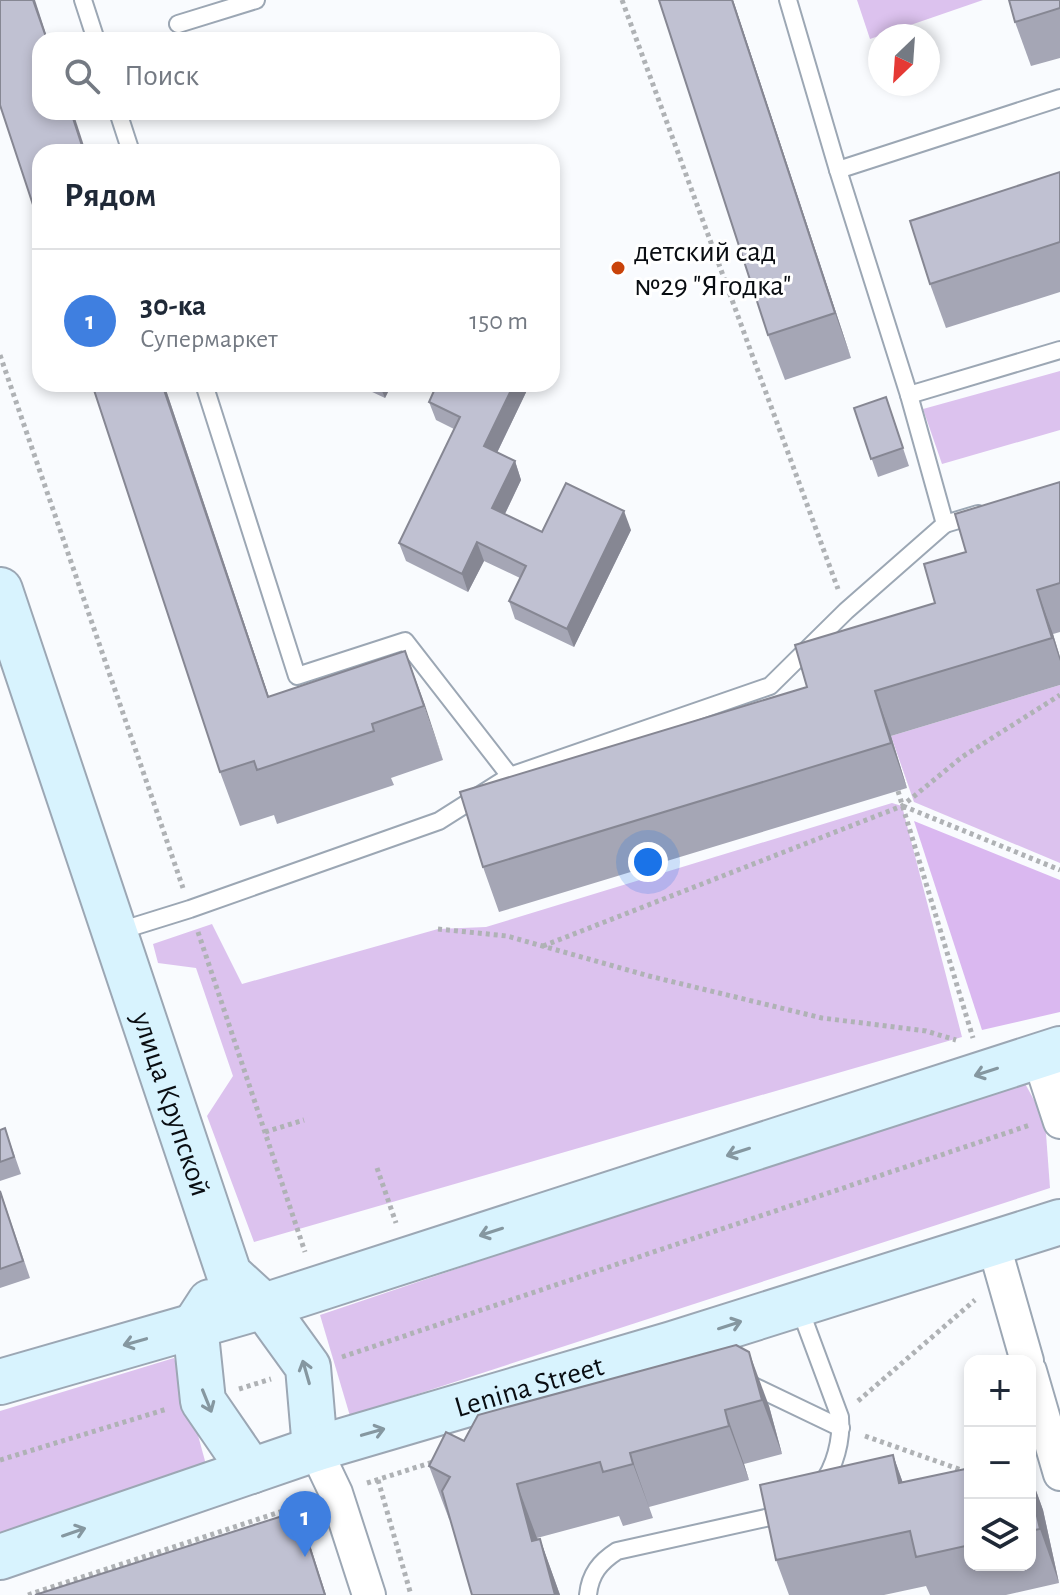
<!DOCTYPE html>
<html lang="ru">
<meta charset="utf-8">
<style>
body{margin:0;font-family:"Alegreya Sans",sans-serif;background:#f2f2f3;color:#1f2937}
.controls{position:absolute;right:24px;bottom:24px;display:grid;overflow:hidden;border-radius:16px;box-shadow:0 4px 12px #0003}
.controls button{width:72px;height:72px;display:grid;place-items:center;padding:0;border:0;border-bottom:2px solid #e0e1e3;background:#fff;color:#1f2937;font:40px sans-serif}
.compass{position:absolute;left:868px;top:24px;width:72px;height:72px;border-radius:50%;background:#fff;box-shadow:0 4px 12px #0003;rotate:205deg}
.you{position:absolute;left:648px;top:862px;width:28px;height:28px;margin:-20px;border:6px solid #fff;border-radius:50%;background:#1a73e8;box-shadow:0 0 0 12px #1a73e833}
.badge{display:grid;place-items:center;width:52px;height:52px;border-radius:50%;background:#1a73e8;color:#fff;font-size:26px;font-weight:700}
.pin{position:absolute;translate:-50% -66px;filter:drop-shadow(0 2px 4px #0008)}
.pin::after{content:'';position:absolute;top:42px;width:28px;height:24px;background:inherit;clip-path:polygon(0 0,100% 0,50% 100%)}
.list{margin:0;padding:0;list-style:none}
h2{display:flex;justify-content:space-between;align-items:center;height:104px;margin:0;padding:0 32px;font-size:34px}
h2 small{font-size:26px;font-weight:400;color:#747a83}
.list li{display:grid;grid-template-columns:52px 1fr auto;gap:24px;align-items:center;box-sizing:border-box;height:144px;padding:0 32px;border-top:2px solid #e0e1e3}
.list b{display:block;font-size:30px;white-space:nowrap}
.list p{margin:0;font-size:26px;white-space:nowrap;color:#747a83}
.list em{font-size:26px;font-style:normal;color:#747a83}
.icon{flex:none;width:44px;height:44px;fill:none;stroke:currentColor;stroke-width:2;stroke-linecap:round;stroke-linejoin:round}
.map{position:relative;flex:none;width:1060px;height:1595px;overflow:hidden}
.search{position:absolute;background:#fff;box-shadow:0 4px 12px #0003;left:32px;top:32px;width:528px;height:88px;display:flex;align-items:center;gap:20px;box-sizing:border-box;padding:0 28px;border-radius:24px;color:#747a83;font-size:30px}
.panel{position:absolute;background:#fff;box-shadow:0 4px 12px #0003;left:32px;top:144px;width:528px;height:248px;border-radius:24px}
.map>svg:first-child{display:block}
</style>
<div class="map">
<svg width="1060" height="1595" viewBox="0 0 1060 1595">
<rect width="100%" height="100%" fill="#f9fbfe"/>
<g fill="#dcc2ee">
<path d="M857,0H983L870,39Z"/>
<path d="M1060,371V430L942,464L923,409Z"/>
<path d="M1060,685V863L914,802L891,736Z"/>
<path d="M892,803L902,806L962,1037L254,1242L207,1116L233,1076L196,968L158,963L153,944L212,924L242,984L438,929L486,927Z"/>
<path d="M1022,1078L1045,1120L1050,1188L350,1416L320,1315Z"/>
<path d="M174,1358L189,1402L208,1472L0,1539V1411Z"/>
</g>
<path fill="#dab8f0" d="M914,821L1060,880V1012L982,1030Z"/>
<g fill="none" stroke-linecap="round" stroke-linejoin="round">
<defs>
<g id="lane">
<path d="M83,0L96,40"/>
<path d="M788,0L838,170L909,395L1060,350"/>
<path d="M178,24L256,0"/>
<path d="M118,112L131,152"/>
<path d="M838,170L1060,98"/>
<path d="M204,384L297,676L405,641L510,776"/>
<path d="M909,395L945,524L978,514"/>
<path d="M116,932L190,909L439,821L510,776L770,686L846,611L945,524"/>
<path d="M798,1304L840,1417C842,1440 835,1467 821,1485"/>
<path d="M745,1382L841,1428"/>
<path d="M588,1595C590,1574 600,1562 617,1551L788,1513"/>
</g>
<g id="street">
<path d="M1038,1055L1060,1122"/>
<path d="M993,1242L1027,1361"/>
<path d="M1030,1371L1060,1474"/>
<path d="M315,1449L336,1493L369,1595"/>
</g>
<g id="secondary">
<path id="s1" d="M0,590L229,1274L264,1306L308,1367L315,1449"/>
<path d="M210,1302L195,1325L203,1401L251,1471"/>
<path d="M0,1382L264,1306L1060,1049"/>
<path id="s2" d="M0,1557L315,1449L672,1344L1060,1222"/>
</g>
</defs>
<use href="#lane" stroke="#9ca7b4" stroke-width="20"/>
<use href="#street" stroke="#9ca7b4" stroke-width="36"/>
<use href="#secondary" stroke="#9ca7b4" stroke-width="48"/>
<g stroke="#afb2b5" stroke-width="5" stroke-dasharray="4 4" stroke-linecap="butt">
<path d="M622,0L838,589"/>
<path d="M0,355L183,888"/>
<path d="M898,791L973,1038"/>
<path d="M903,806L1060,870"/>
<path d="M438,929L507,936L649,976L822,1018L926,1031L956,1040"/>
<path d="M198,932L305,1252"/>
<path d="M543,946L902,806L962,757L1060,695"/>
<path d="M265,1132L304,1120"/>
<path d="M377,1168L396,1223"/>
<path d="M342,1357L1030,1125"/>
<path d="M239,1389L271,1379"/>
<path d="M858,1401L975,1300"/>
<path d="M865,1436L970,1473"/>
<path d="M0,1460L167,1409"/>
<path d="M378,1480L411,1595"/>
<path d="M367,1483L433,1462"/>
<path d="M28,1595L304,1504"/>
</g>
<use href="#lane" stroke="#fff" stroke-width="16"/>
<use href="#street" stroke="#fff" stroke-width="32"/>
<use href="#secondary" stroke="#d8f3fe" stroke-width="44"/>
</g>
<g fill="#a5a6b5">
<path d="M733,0L851,358L785,380L768,335Z"/>
<path d="M1060,0V58L1031,66L1015,22Z"/>
<path d="M1060,172V292L946,328L930,284Z"/>
<path d="M92,384H164L269,697L405,651L443,760L391,778L394,785L277,824L274,815L240,826L220,772Z"/>
<path d="M355,384H392L385,398Z"/>
<path d="M437,384H530L497,453L515,461L521,480L505,514L542,532L631,530L574,647L515,619L509,601L520,578L484,561L468,592L406,561L399,543L454,429L436,420L429,402Z"/>
<path d="M886,397L909,466L878,477L854,408Z"/>
<path d="M1060,482V632L1053,634L1060,657V685L891,736L907,788L499,912L483,867L807,687L935,603L966,552Z"/>
<path d="M5,1128L21,1174L0,1181V1130Z"/>
<path d="M0,1190L30,1278L0,1288Z"/>
<path d="M736,1345L769,1406L782,1454L744,1464L749,1480L649,1507L653,1518L623,1526L619,1516L537,1538L540,1539L560,1595H472L451,1521L449,1519L429,1466L464,1441Z"/>
<path d="M893,1455L903,1483L970,1468V1565H1030V1474L1043,1510L1059,1583L1006,1595H930L926,1586L884,1595H789L776,1560Z"/>
</g>
<g fill="#868793">
<path d="M33,0H35L48,40H47Z"/>
<path d="M732,0H733L851,358L835,313Z"/>
<path d="M71,112H73L86,152H84Z"/>
<path d="M162,384H164L287,751L268,697Z"/>
<path d="M379,384H392L385,398Z"/>
<path d="M514,384H530L491,465L484,446Z"/>
<path d="M515,461L521,480L499,526L492,508Z"/>
<path d="M624,511L631,530L574,647L567,629Z"/>
<path d="M477,542L484,561L468,592L462,574Z"/>
<path d="M1037,590L1053,634L1060,657V661Z"/>
<path d="M405,651L425,705L443,760L424,706Z"/>
<path d="M875,691L891,736L907,788L891,743Z"/>
<path d="M749,1352L769,1406L782,1454L762,1400Z"/>
<path d="M725,1410L744,1464L749,1480L729,1426Z"/>
<path d="M630,1453L649,1507L653,1518L633,1464Z"/>
<path d="M893,1455L912,1509L899,1483Z"/>
<path d="M1030,1474L1043,1510L1059,1583L1040,1529L1030,1486Z"/>
<path d="M517,1484L537,1538L552,1595L532,1541Z"/>
<path d="M298,1511L310,1545L326,1595H325Z"/>
<path d="M540,1539L560,1595H555Z"/>
</g>
<g fill="#c0c1d2" stroke="#868793" stroke-width="2">
<path d="M0,0H33L47,40H40V112H71L84,152H40V226L0,105Z"/>
<path d="M659,0H732L835,313L768,335Z"/>
<path d="M1009,0H1060V8L1015,22Z"/>
<path d="M1060,172V242L930,284L910,221Z"/>
<path d="M92,384H162L268,697L405,651L424,706L372,724L374,731L257,770L254,761L220,772Z"/>
<path d="M437,384H514L484,446L515,461L492,508L542,532L566,483L624,511L567,629L509,601L526,566L477,542L462,574L399,543L460,417L429,402Z"/>
<path d="M886,397L903,448L871,459L854,408Z"/>
<path d="M1060,482V583L1037,590L1052,638L875,691L891,743L483,867L460,792L807,687L795,645L935,603L924,564L966,552L955,514Z"/>
<path d="M5,1128L14,1157L0,1162V1130Z"/>
<path d="M0,1191L23,1261L0,1269Z"/>
<path d="M736,1345L749,1352L762,1400L725,1410L729,1426L630,1453L633,1464L603,1472L600,1462L517,1484L532,1541L540,1539L555,1595H472L442,1491L450,1477L429,1466L446,1432L464,1441L478,1415Z"/>
<path d="M893,1455L899,1483L970,1468V1545L916,1557L910,1531L776,1560L760,1485Z"/>
<path d="M1030,1486L1040,1529L1030,1531Z"/>
<path d="M298,1511L325,1595H35Z"/>
</g>
<defs><path id="oneway-shaft" d="M-6 0H5M1.5-3L5.5 0L1.5 3" fill="none" stroke-width="1.6" stroke-linecap="round" stroke-linejoin="round" transform="scale(2)"/></defs>
<g stroke="#8597a0">
<use href="#oneway-shaft" transform="translate(986 1072) rotate(162)"/>
<use href="#oneway-shaft" transform="translate(738 1152) rotate(162)"/>
<use href="#oneway-shaft" transform="translate(491 1232) rotate(162)"/>
<use href="#oneway-shaft" transform="translate(730 1325) rotate(-18)"/>
<use href="#oneway-shaft" transform="translate(135 1342) rotate(164)"/>
<use href="#oneway-shaft" transform="translate(306 1372) rotate(-106)"/>
<use href="#oneway-shaft" transform="translate(207 1401) rotate(68)"/>
<use href="#oneway-shaft" transform="translate(373 1432) rotate(-16)"/>
<use href="#oneway-shaft" transform="translate(74 1532) rotate(-19)"/>
</g>
<circle fill="#c9430a" stroke="#fff" stroke-width="3" cx="618" cy="268" r="8"/>
<g text-anchor="middle" stroke-width="6" stroke-linejoin="round" paint-order="stroke">
<g font-size="30" fill="#090d12" stroke="#fff" text-anchor="start">
<text x="634" y="261">детский сад<tspan x="634" dy="34">№29 "Ягодка"</tspan></text>
</g>
<g font-size="30" fill="#090d12" stroke="#fff">
<text dy="10" stroke="none"><textPath href="#s1" startOffset="542">улица Крупской</textPath></text>
<text dy="10" stroke="none"><textPath href="#s2" startOffset="556">Lenina Street</textPath></text>
</g>
</g>
</svg>
<div class="controls">
<button>+</button>
<button>−</button>
<button><svg class="icon" aria-label="layers" viewBox="0 0 24 24"><path d="M12 4l9 5-9 5-9-5zM3 14l9 5 9-5"/></svg></button>
</div>
<svg class="compass" viewBox="-18 -18 36 36"><path d="M0-13l5 13h-10z" fill="#e53935"/><path d="M0 13l5-13h-10z" fill="#747a83"/></svg>
<div class="you"></div>
<div class="pin badge" style="left:305px;top:1557px;background:#3f7fe0">1</div>
<div class="search"><svg class="icon" aria-label="search" viewBox="0 0 24 24"><circle cx="10" cy="10" r="6"/><path d="M15 15l6 6"/></svg>Поиск</div>
<section class="panel">
<h2>Рядом<small></small></h2>
<ul class="list">
<li><span class="badge" style="background:#3f7fe0">1</span><div><b>30-ка</b><p>Супермаркет</p></div><em>150 m</em></li>
</ul>
</section>
</div>
